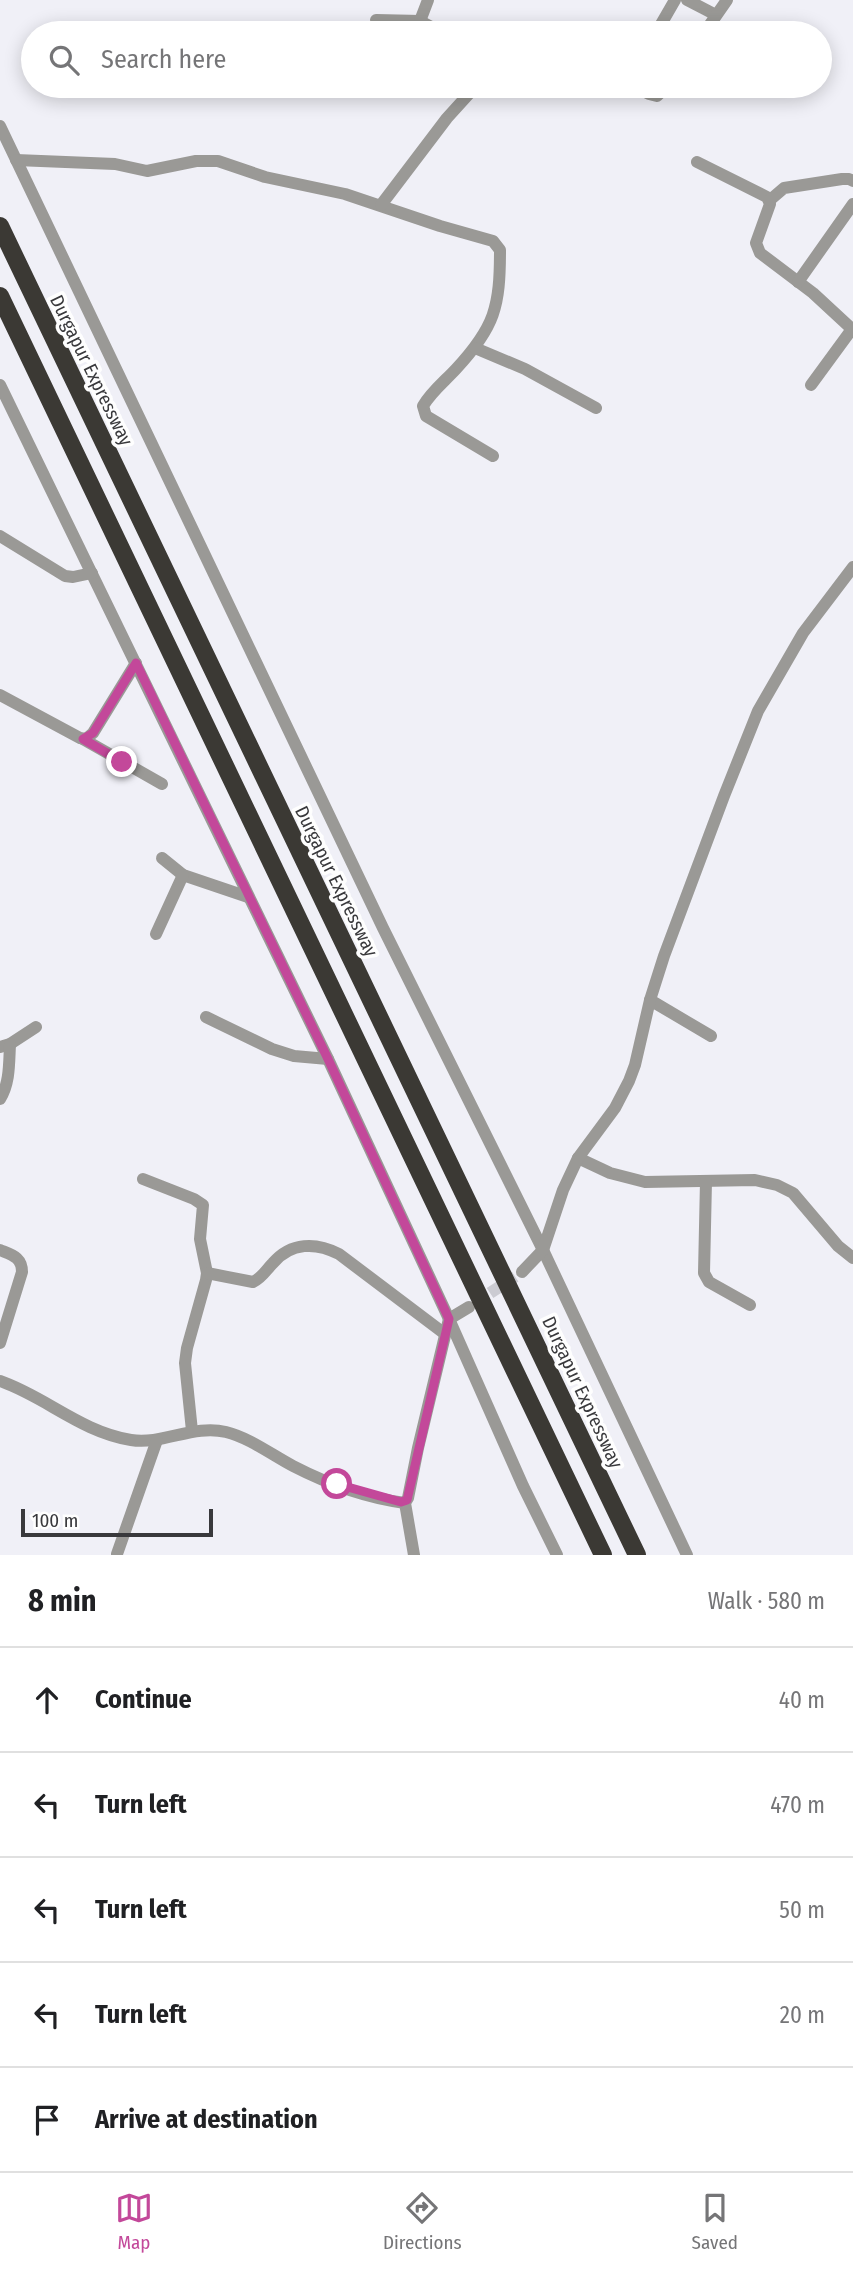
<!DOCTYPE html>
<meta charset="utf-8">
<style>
body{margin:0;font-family:"Fira Sans Condensed",sans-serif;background:#f2f2f2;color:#202124}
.scale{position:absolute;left:21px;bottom:18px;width:192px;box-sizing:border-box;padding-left:7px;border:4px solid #39393c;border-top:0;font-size:19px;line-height:24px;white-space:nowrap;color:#39393c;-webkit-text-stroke:5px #fefefe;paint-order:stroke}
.stop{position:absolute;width:21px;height:21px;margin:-16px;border:5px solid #c3489a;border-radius:50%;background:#fff}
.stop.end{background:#c3489a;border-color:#fff;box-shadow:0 2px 7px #0008}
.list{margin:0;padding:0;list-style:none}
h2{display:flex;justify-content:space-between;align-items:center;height:91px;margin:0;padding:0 28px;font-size:30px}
h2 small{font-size:23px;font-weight:400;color:#757577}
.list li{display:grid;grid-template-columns:46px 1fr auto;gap:21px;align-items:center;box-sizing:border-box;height:105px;padding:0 28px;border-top:2px solid #e0e0e0}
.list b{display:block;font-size:26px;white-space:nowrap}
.list em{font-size:23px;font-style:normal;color:#757577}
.icon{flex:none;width:38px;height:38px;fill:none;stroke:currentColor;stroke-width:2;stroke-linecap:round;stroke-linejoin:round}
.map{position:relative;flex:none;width:853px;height:1555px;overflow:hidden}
.search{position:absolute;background:#fff;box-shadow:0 4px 18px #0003;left:21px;right:21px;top:21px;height:77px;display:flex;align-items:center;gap:18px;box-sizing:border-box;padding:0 24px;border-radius:38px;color:#757577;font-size:26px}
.sheet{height:616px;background:#fff}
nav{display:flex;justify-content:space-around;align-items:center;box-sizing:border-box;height:98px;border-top:2px solid #e0e0e0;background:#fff;font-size:19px;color:#757577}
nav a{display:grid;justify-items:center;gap:4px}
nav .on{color:#c3489a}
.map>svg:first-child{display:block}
</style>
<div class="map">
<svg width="853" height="1555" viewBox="0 0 853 1555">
<rect width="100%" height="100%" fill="#f0f0f7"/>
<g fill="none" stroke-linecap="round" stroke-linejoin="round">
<path stroke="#cbcbd2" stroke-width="12" stroke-dasharray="12 6" stroke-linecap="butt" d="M475,1303L522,1272"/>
<g stroke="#9a9996" stroke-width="12">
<path d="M687,0L716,15"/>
<path d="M376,20L420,21L443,33"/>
<path d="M420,21L428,0"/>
<path d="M660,26L675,0"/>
<path d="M704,33L727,0"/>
<path d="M634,86L649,94L657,96L667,86"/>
<path d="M0,126L383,928L543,1250L687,1555"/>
<path d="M16,160L115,164L147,171L196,161H218L265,177L345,194L440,226L493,241L500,250C500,307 495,327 456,369C445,381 431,392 423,406L426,416L493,456"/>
<path d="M697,162L767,197L770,204L756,243L760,253L813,293L853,330"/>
<path d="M770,200L784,188L842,179H849L853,181"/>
<path d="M381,205L447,118L476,86"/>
<path d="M798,282L853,204"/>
<path d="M475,348L525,369L596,408"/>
<path d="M0,385L328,1059L449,1319L523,1486L557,1555"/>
<path d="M811,385L852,329"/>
<path d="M0,536L65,576L73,577L92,573"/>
<path d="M0,695L80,738L86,739L93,733L136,663"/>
<path d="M83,739L162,784"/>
<path d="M162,858L183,875L248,897"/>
<path d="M156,934L183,875"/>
<path d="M650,1000L711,1036"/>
<path d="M206,1017L272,1049L294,1056L328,1059"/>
<path d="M0,1047L10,1044L36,1027"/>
<path d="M0,1099C10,1083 9,1063 10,1044"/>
<path d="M578,1158L610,1173L645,1182L755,1180L777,1185L793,1193L838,1246L853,1258"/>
<path d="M143,1179L194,1199L203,1205L200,1239L207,1273L206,1280L187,1348L185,1363L192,1431"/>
<path d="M706,1181L704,1273L709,1282L750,1305"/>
<path d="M0,1250C12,1255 22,1257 22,1272L0,1343"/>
<path d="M522,1272L543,1250L563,1190L578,1158L615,1108L629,1081L635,1065L650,1000L664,956L724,796L758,711L803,633L853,567"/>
<path d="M207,1273L253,1282C262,1278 266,1270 273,1263C291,1242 316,1242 339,1254L445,1334"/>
<path d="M0,1381C46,1397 81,1432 131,1440C163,1445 194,1424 226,1432C250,1438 272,1455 293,1466C326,1483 367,1498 405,1503"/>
<path d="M117,1554L157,1440"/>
<path d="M414,1555L405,1503L408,1498L418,1448L449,1319L469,1307"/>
</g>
<g stroke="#3b3934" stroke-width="18">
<path d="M0,226L637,1555"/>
<path d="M0,296L603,1555"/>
</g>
</g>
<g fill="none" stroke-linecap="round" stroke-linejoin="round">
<path stroke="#c3489a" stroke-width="9" d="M122,762L83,739L93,733L136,663L328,1059L449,1319L407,1500L401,1502L337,1484"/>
</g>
<g text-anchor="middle" stroke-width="7" stroke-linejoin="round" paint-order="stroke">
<g font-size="19" fill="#39393c" stroke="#fefefe">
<text transform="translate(92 370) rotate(64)" y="7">Durgapur Expressway</text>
<text transform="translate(337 881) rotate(64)" y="7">Durgapur Expressway</text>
<text transform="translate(583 1392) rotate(65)" y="7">Durgapur Expressway</text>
</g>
</g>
</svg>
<div class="scale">100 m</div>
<div class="stop" style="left:337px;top:1484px"></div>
<div class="stop end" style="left:122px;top:762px"></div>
<div class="search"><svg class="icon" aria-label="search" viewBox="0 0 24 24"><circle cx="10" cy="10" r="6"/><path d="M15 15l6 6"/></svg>Search here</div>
</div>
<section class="sheet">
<h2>8 min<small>Walk · 580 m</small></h2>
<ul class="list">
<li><svg class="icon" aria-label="ahead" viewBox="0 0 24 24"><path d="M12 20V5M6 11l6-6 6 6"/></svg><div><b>Continue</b></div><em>40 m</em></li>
<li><svg class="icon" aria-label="left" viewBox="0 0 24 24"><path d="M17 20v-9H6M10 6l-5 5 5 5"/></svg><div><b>Turn left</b></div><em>470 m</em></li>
<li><svg class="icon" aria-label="left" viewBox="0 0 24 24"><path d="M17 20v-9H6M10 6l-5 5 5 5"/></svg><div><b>Turn left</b></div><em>50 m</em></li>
<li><svg class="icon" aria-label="left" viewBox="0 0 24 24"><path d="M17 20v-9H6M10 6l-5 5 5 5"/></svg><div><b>Turn left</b></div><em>20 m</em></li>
<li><svg class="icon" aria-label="arrive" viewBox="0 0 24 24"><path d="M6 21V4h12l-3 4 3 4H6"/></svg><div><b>Arrive at destination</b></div></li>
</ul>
</section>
<nav>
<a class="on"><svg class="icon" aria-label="map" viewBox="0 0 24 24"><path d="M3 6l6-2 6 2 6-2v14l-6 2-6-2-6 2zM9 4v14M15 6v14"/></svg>Map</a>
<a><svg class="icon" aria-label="directions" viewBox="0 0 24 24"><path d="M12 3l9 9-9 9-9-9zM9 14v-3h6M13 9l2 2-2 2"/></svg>Directions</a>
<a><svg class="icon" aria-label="saved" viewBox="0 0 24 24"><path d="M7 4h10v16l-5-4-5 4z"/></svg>Saved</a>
</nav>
